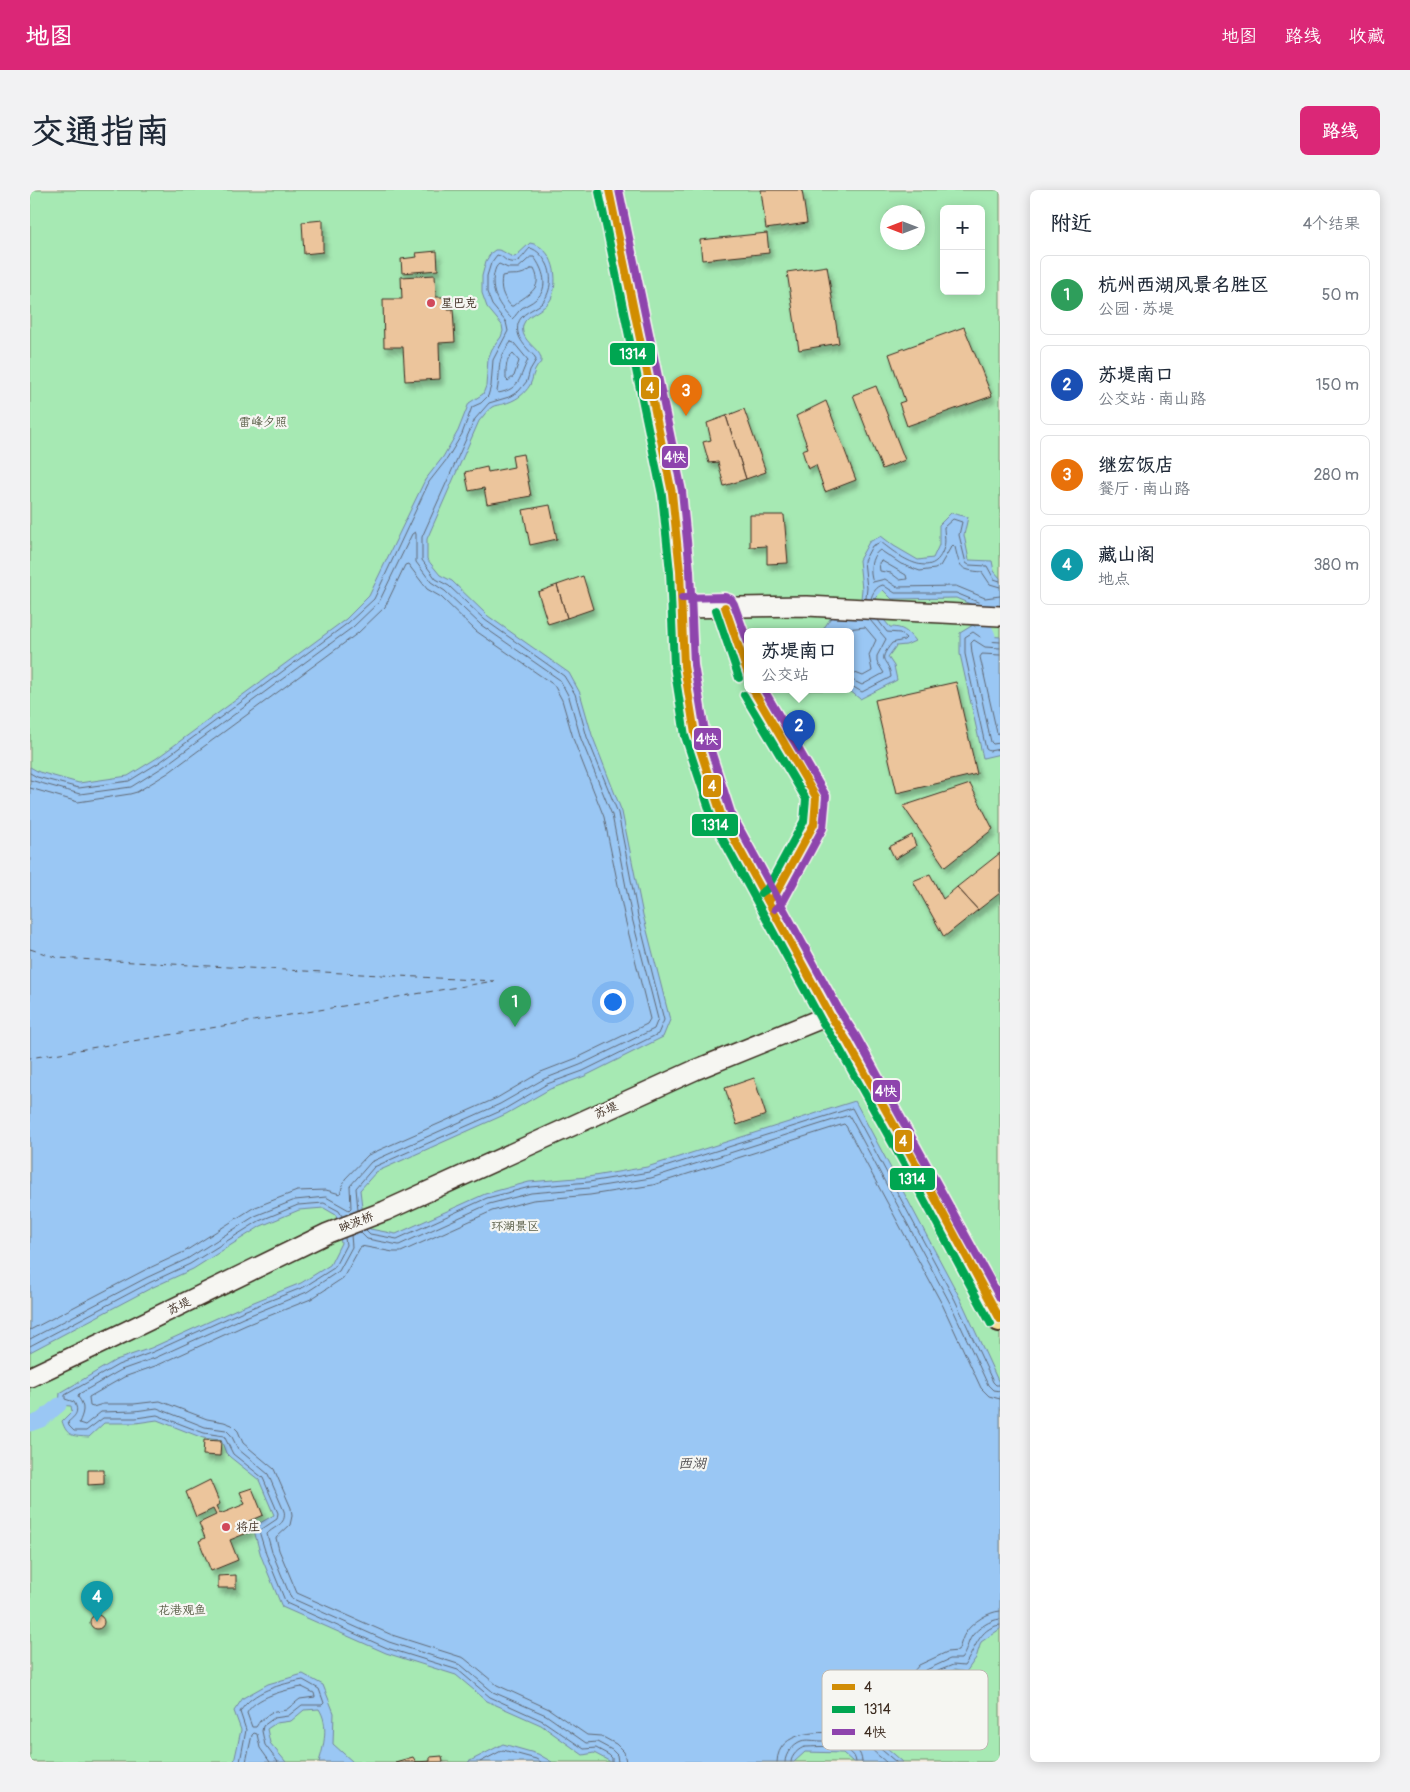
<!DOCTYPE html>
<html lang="zh">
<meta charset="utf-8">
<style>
body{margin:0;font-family:Pangolin,"LXGW WenKai TC",sans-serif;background:#f2f2f3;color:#1f2937}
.controls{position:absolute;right:15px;top:15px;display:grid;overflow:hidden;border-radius:8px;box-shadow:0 2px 12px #0003}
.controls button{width:45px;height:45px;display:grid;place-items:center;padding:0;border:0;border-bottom:1px solid #e0e1e3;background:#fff;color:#1f2937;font:25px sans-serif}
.compass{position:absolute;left:850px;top:15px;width:45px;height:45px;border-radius:50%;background:#fff;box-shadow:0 2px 12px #0003;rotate:270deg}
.you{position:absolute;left:582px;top:811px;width:18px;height:18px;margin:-12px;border:4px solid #fff;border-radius:50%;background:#1a73e8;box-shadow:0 0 0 8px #1a73e833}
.badge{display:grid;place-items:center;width:32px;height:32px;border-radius:50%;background:#db2777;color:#fff;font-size:16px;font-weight:700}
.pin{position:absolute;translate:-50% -41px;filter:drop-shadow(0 1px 2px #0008)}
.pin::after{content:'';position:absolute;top:26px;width:18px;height:15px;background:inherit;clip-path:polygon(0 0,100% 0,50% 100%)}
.popup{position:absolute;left:714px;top:438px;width:110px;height:65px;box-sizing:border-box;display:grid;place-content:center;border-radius:8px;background:#fff;filter:drop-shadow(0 1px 4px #0005);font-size:16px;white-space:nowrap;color:#747a83}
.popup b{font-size:19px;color:#1f2937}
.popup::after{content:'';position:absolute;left:50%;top:100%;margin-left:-10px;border:10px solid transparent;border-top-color:#fff}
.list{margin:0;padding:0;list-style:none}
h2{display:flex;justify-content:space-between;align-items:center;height:65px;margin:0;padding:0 20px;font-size:21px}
h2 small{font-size:16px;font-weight:400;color:#747a83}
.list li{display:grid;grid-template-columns:32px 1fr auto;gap:15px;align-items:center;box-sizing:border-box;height:80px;margin:0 10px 10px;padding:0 10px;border:1px solid #e0e1e3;border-radius:8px}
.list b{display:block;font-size:19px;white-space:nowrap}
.list p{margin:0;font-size:16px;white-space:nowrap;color:#747a83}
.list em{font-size:16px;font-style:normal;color:#747a83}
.map{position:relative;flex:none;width:970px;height:1572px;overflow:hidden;border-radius:8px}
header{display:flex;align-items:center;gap:30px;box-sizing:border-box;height:70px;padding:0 25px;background:#db2777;color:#fff}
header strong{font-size:24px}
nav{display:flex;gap:28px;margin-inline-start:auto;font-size:18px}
.intro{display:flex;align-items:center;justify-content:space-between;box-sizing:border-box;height:120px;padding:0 30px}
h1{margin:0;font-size:35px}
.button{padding:12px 22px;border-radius:8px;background:#db2777;color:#fff;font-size:18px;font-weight:700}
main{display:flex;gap:30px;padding:0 30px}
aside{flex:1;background:#fff;border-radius:8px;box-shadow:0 2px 12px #0003}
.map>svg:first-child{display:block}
</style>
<header>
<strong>地图</strong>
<nav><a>地图</a><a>路线</a><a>收藏</a></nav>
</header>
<div class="intro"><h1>交通指南</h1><a class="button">路线</a></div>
<main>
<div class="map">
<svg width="970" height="1572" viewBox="0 0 970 1572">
<defs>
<filter id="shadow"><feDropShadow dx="3" dy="5.5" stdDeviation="2.5" flood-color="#0004"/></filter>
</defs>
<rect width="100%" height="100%" fill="#f4ece1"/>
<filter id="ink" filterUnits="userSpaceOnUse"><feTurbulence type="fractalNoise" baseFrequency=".02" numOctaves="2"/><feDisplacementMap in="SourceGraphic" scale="10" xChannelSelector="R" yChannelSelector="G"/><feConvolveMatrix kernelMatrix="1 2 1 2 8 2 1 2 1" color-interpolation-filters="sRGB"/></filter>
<g filter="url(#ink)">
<path fill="#a6e9b3" stroke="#708a68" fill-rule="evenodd" d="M0,0H970V1572H0ZM914,19H951V101H914ZM858,22H888V52H858ZM718,442H820V500H718Z"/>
<g fill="#9ac7f4" stroke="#74889e">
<path d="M500,53C524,57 530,90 521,109C515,121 497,123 493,135C489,152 513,159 511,171C511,174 508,174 507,177C503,182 503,189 500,195C494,205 485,211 473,214C470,215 465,215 462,217C457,220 453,227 449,231L397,349V369L410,385L422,391L458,426L539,483L550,503L562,545L592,622L613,725L640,830L633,847L555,886L520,899L476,924L346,982L330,1000L332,1017L340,1039L366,1044L455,1004L499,992L558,987L617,977L825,911L930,1108L970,1195V1439L951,1452L946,1468L936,1482L924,1480L901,1489L849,1551L873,1572H823L813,1563L775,1562L764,1572H581L564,1563L553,1565L511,1535L457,1511L426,1485L356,1463L252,1417L231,1366L223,1337L244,1325L229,1290L200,1267L196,1263L191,1250L173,1248L127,1230L106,1233H74L59,1247C43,1246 37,1247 32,1231L42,1221L41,1216L29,1215L30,1203L86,1170L121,1158L209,1118L271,1093L300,1075L311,1053L306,1025L294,1018L269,1020L231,1036L163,1079L121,1098L0,1162V577L9,582L49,593L98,586L127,568L316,429L339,406L395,290L413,267L428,241L439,213L453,204L456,196L458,169L462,159L471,147L473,141L472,135L457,117L452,103V86L456,71L461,63L465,60C474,59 476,66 485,67Z"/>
<path d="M921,323L938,327L934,345L939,370L962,371L964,381L970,388V417L952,419L926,408L862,409L853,400L846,407L849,424L860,437C873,437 877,441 885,451L876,455L866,456L858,467L864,476L867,490L830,509L819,500H820V442H794V438L806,420H826L831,409L832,399L829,370L839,352L851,346L864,356L888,370L903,368L909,355V335Z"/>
<path d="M943,435L958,446L970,447V564L953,568L930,464V443Z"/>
<path d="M273,1484L293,1495L304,1523L303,1554L323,1572H289C294,1556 299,1534 289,1519L274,1520L261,1531L246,1533L237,1539L240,1553L256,1572H204L211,1540L204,1521L213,1508L238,1494Z"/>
<path d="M473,1554L508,1564L522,1572H438Z"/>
</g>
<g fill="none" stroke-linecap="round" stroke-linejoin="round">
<g stroke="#616974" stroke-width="1">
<path d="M501,67H504C513,79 520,98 506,109C502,113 496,115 492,118C488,121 486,126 482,129C469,116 460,102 464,84C465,79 466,76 469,74L478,78H488Z"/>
<path d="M501,79H504C515,100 495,105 483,116H481C472,106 470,98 472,86C484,83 489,88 501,79Z"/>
<path d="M481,152L484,153L498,170C489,187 491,199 468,203L467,201C472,177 464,174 481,152Z"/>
<path d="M483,164L489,171L484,186L478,191L476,189C476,180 475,169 483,164Z"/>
<path d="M852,371L876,385L877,389L870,390L861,383L850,381L849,373Z"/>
<path d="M970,397L960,394L952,382C930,380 930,378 925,357L923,355L921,357L910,376L905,379L890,381L871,374L850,360C840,366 839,383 843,392L855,389L867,397L926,396L955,408L970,406"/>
<path d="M836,408L837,398L834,371L842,356L851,352C868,366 904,393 914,357C916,351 914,343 914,337L923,329L932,332L929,345L936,373L939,375L957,376L964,389L970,391"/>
<path d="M841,409C842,403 847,396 853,395L865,403H926L955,415"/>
<path d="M814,442L817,439L835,437L846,450L839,465L842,481L833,486L820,481"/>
<path d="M970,452L956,451L943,442L935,447V464L956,559L959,561L970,559"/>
<path d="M970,458L955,457L944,450L941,453L942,463L961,552L963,554L970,553"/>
<path d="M970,465L952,464L950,467L967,543L970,545"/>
<path d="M820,489L832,495L854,483L847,472V466L856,449L840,430"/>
<path d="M820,495L832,502L861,487C859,467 845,474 862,453L874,450L876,448L870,443L857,442L848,430"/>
<path d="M0,583L7,587L49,598L99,591L130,572L318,433L344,409L399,292L417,269L432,244L442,217L451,213L458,206L461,196L463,170L478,141L476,132L462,115L457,102V86L461,73L467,65C472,66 473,68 477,71C489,76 493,65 500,58C508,60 513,67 517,74C523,86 521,104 511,114C503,120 491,123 488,134C485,148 497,158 505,167L506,170L500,180L497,191L489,201L479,207L459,213L445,229L392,347V370L406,389L419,396L455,430L534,486L545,504L557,547L588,623L608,726L634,830L628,844L553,881L517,894L473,920L344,977L326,998L328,1020"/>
<path d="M0,590L50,604L101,597L133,577L323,437L349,412L382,344L385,342L386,344V372L401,392L415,401L451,435L530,490L539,507L551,549L582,625L602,728L628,829L624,839L550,875L514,889L470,914L341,972L320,996L321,1018L319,1020L296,1007L265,1010L225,1026L157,1069L116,1088L0,1149"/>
<path d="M0,598L48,612L100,604L107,602L138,583L328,443L355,417L375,375L378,374L397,399L411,407L446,441L524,495L532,510L544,551L574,627L595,729L620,829L617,834L547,868L511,882L467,908L338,965L315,989L310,1004L296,1000L267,1001L223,1018L154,1062L113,1081L0,1140"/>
<path d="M336,1040L340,1044L367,1049L457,1008L500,997L559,992L619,982L822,918L925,1110L963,1192L966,1195H970"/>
<path d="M330,1042L337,1049L369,1055L459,1014L501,1003L559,998L621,988L819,925L920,1113L958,1195L963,1200L970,1201"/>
<path d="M321,1045L322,1057L309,1081L277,1102L213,1128L125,1168L91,1180L49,1204L48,1207C56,1217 53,1223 49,1233L55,1235L71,1222L105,1221L127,1218L175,1237L196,1240L201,1245L208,1259L238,1284L254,1321C257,1335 244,1336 237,1344L242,1362L261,1408L359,1452L431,1475L463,1502L516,1525L556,1553L567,1552L582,1560L587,1565L588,1572"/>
<path d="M315,1048L316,1055L304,1078L274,1097L211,1122L123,1162L88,1175L35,1205V1209L44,1212C50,1222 45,1226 38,1232L39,1236L44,1241H56L73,1228H106L127,1225L174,1243L194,1246L203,1264L233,1288L248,1323L247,1329L229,1341L236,1364L256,1413L357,1458L428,1480L460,1507L513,1531L554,1559L566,1558L579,1565L582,1568V1572"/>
<path d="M0,1156L119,1093L160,1074L229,1031L268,1015L294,1013L309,1021L312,1026"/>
<path d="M272,1497L284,1503L285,1507L270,1509L256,1520L240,1523L230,1531L226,1537H222L217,1523C225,1507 255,1500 272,1497Z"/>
<path d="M210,1572L216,1540L210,1522C222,1501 251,1494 273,1490L289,1499L294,1513L292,1515H272L258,1526L244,1528L233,1536L232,1541L235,1555L248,1572"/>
<path d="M216,1572L222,1545L224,1543L227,1544L230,1558L240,1572"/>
<path d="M450,1572L473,1560L506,1569L511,1572"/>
<path d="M596,1572L594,1562L586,1554L571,1546L557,1545L519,1519L467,1495L434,1468L362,1445L267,1403L249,1360L246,1348L260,1335L262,1326L261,1318L244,1279L213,1253L208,1241L202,1235L194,1232L177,1229L130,1211L104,1214H73L63,1217L60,1216L59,1207L94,1187L128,1175L216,1135L281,1109L313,1088L331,1056L363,1062H371L462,1021L503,1010L560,1005L623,995L814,934L816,936L913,1116L951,1198L959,1206L970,1209"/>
<path d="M747,1572C748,1539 792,1541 816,1544C821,1545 825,1549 830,1550L835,1539L889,1475L917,1462L928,1461C931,1455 932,1447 936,1442C943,1432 958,1422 970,1421"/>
<path d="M755,1572C755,1564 763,1554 771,1551C777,1549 785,1551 791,1551C807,1551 831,1551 832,1572"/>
<path d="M761,1572C761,1566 769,1558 775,1557C790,1557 824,1552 826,1572"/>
<path d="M856,1572C847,1564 834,1557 841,1543L894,1481L920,1469H931C937,1462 937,1453 942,1446C948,1438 960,1430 970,1429"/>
<path d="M866,1572L846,1555L844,1551L846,1547L898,1485L923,1475L934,1476C945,1461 948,1438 970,1435"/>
</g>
<g stroke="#9ac7f4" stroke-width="15">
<path d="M952,419V433L958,446"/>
<path d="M0,1234L11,1230L29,1215"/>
</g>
<path stroke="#535154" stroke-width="1" stroke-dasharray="6 5" stroke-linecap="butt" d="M0,759L28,768L464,791L0,868"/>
</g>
<g fill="#ecc59c" stroke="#3b2a1e" filter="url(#shadow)">
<path d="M731,0H772L777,33L736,39Z"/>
<path d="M293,30V62L274,64L272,32Z"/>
<path d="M737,43L739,63L672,70L670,50Z"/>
<path d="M407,61L408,80L372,83L371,69L387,67L386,63Z"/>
<path d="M797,76L809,153L769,160L757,82Z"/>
<path d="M405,85L406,107H418V119H423L425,152L409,153L410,189L375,191L373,157H354L353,109H372L371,87Z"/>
<path d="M934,137L962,206L877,236L869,213L875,211L859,164Z"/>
<path d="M846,196L875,270L852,279L823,205Z"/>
<path d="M796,211L826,290L795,302L786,275L778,279L772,260L778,258L766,226Z"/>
<path d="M714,219L736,282L716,289L696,226Z"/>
<path d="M696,226L716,289L694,296L688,272L679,273L673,252L681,250L677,233Z"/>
<path d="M493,264L501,306L457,314L454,298L439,301L435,282L457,277L458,282L484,277L482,266Z"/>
<path d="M520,315L527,349L500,355L493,320Z"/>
<path d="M720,325H754L758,373L737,374V356L720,357Z"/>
<path d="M553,386L563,419L537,428L527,395Z"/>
<path d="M527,395L537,428L518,434L508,402Z"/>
<path d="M926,492L947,584L867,603L845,510Z"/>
<path d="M940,594L963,639L915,677L873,616Z"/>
<path d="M882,645L886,656L865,669L859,657Z"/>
<path d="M970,663V703L948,720L927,697Z"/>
<path d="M900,684L913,709L927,697L948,720L914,747L883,691Z"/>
<path d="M724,888L736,925L707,935L695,898Z"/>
<path d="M174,1250L191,1251L190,1266L173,1265Z"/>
<path d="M58,1280H74V1294L58,1295Z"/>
<path d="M180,1290L190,1314L186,1316L190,1324L215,1314L210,1302L222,1298L233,1325L219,1331L222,1341L200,1350L208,1370L181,1381L169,1351L175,1348L169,1333L186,1325L183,1319L166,1327L156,1302Z"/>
<path d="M206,1385V1398H188V1386Z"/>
<circle cx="67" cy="1432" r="7"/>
<path d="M412,1566L413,1572H365L383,1567L386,1572L400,1571V1567Z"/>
</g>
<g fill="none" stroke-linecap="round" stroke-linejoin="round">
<defs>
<g id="minor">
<path d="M652,418L777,416L970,426"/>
<path d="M0,1187L97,1141L298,1043L355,1021L665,880L800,825"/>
</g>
<path id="major" d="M579,0L642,303L650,381L654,476L665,544L692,627L800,825L817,851L901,1001L970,1129"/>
</defs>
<use href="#minor" stroke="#3b2a1e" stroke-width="22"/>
<use href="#major" stroke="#3b2a1e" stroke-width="28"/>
<use href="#minor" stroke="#f6f6f2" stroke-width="19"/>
<use href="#major" stroke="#f9df96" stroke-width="24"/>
<defs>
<g id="bus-1">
<path d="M579,0L642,303L650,381L654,476L665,544L692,627L800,825L817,851L901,1001L970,1129"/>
<path d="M695,417L718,484"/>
<path d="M723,500L786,607L784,634L745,705L738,711"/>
</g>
<g id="bus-2">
<path d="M569,2L632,305L640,382L644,476L655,546L683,631L791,830L808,856L892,1006L961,1134"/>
<path d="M686,420L709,488"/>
<path d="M714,505L776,609L774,631L737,699L731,703"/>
</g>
<g id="bus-3">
<path d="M589,0L652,301L660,381L664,475L675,542L701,623L809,820L826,846L970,1108"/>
<path d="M652,408L695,407L701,409L704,414L718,453"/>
<path d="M734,500L796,606L793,638L754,710L745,719"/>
</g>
</defs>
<use href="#bus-1" stroke="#f6f6f2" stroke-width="11"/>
<use href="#bus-2" stroke="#f6f6f2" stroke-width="11"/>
<use href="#bus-3" stroke="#f6f6f2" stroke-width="11"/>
<use href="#bus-1" stroke="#d18d06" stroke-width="8"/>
<use href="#bus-2" stroke="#00a651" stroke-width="8"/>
<use href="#bus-3" stroke="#8e44ad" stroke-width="8"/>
</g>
</g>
<g fill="#d1495b" stroke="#f6f6f2" stroke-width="2">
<circle cx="401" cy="113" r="5"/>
<circle cx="196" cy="1337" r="5"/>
</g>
<g text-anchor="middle" stroke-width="4.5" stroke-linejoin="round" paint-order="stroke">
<g font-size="12" fill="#3b2a1e" stroke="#f6f6f2" text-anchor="start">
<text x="411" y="117">星巴克</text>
<text x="206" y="1341">将庄</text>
</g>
<g font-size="12" fill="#565a43" stroke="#f6f6f2">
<text x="233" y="236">雷峰夕照</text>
<text x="485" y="1040">环湖景区</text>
<text x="152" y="1424">花港观鱼</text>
</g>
<g font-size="12" fill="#3b2a1e" stroke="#f6f6f2">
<text transform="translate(576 920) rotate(-24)" y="4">苏堤</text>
<text transform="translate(326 1032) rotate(-21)" y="4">映波桥</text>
<text transform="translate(149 1116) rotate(-26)" y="4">苏堤</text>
</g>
<g font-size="14" font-style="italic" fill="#535154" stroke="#f6f6f2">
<text x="662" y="1278">西湖</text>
</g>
</g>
<rect x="792" y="1480" width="166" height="80" rx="8" fill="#f6f6f2" stroke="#beb9b2" stroke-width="1"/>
<rect x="802" y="1494" width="23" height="6" fill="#d18d06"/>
<rect x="802" y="1516" width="23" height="7" fill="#00a651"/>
<rect x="802" y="1539" width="23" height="6" fill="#8e44ad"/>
<g font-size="14" fill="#3b2a1e">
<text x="834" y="1502">4</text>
<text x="834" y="1524">1314</text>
<text x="834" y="1547">4快</text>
</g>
<g stroke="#f6f6f2" stroke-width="2">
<rect x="579" y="152" width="47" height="24" rx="5" fill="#00a651"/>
<rect x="610" y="186" width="20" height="24" rx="5" fill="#d18d06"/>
<rect x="631" y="255" width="28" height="24" rx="5" fill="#8e44ad"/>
<rect x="663" y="537" width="29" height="24" rx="5" fill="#8e44ad"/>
<rect x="672" y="584" width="20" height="24" rx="5" fill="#d18d06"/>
<rect x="661" y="623" width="48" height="24" rx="5" fill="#00a651"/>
<rect x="842" y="889" width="29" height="24" rx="5" fill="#8e44ad"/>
<rect x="864" y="939" width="19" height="24" rx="5" fill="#d18d06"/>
<rect x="859" y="977" width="47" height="24" rx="5" fill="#00a651"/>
</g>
<g font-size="14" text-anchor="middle" font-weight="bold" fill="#fff">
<text x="603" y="169">1314</text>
<text x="620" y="203">4</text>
<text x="645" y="272">4快</text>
<text x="677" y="554">4快</text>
<text x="682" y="601">4</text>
<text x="685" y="640">1314</text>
<text x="856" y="906">4快</text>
<text x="873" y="956">4</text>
<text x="882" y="994">1314</text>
</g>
</svg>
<div class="controls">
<button>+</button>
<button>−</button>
</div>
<svg class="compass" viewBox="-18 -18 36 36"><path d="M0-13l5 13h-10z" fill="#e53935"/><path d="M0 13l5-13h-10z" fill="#747a83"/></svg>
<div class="you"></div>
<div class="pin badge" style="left:485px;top:837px;background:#2e9e5b">1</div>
<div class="pin badge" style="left:769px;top:561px;background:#1a4fb4">2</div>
<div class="popup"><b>苏堤南口</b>公交站</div>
<div class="pin badge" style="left:656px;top:226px;background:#e8710a">3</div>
<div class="pin badge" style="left:67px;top:1432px;background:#0f9aa8">4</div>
</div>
<aside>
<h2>附近<small>4个结果</small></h2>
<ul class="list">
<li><span class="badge" style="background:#2e9e5b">1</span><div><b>杭州西湖风景名胜区</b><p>公园 · 苏堤</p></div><em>50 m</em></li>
<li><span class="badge" style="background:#1a4fb4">2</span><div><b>苏堤南口</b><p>公交站 · 南山路</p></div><em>150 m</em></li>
<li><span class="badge" style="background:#e8710a">3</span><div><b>继宏饭店</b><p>餐厅 · 南山路</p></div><em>280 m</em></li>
<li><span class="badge" style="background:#0f9aa8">4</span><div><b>藏山阁</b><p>地点</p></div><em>380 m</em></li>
</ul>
</aside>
</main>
